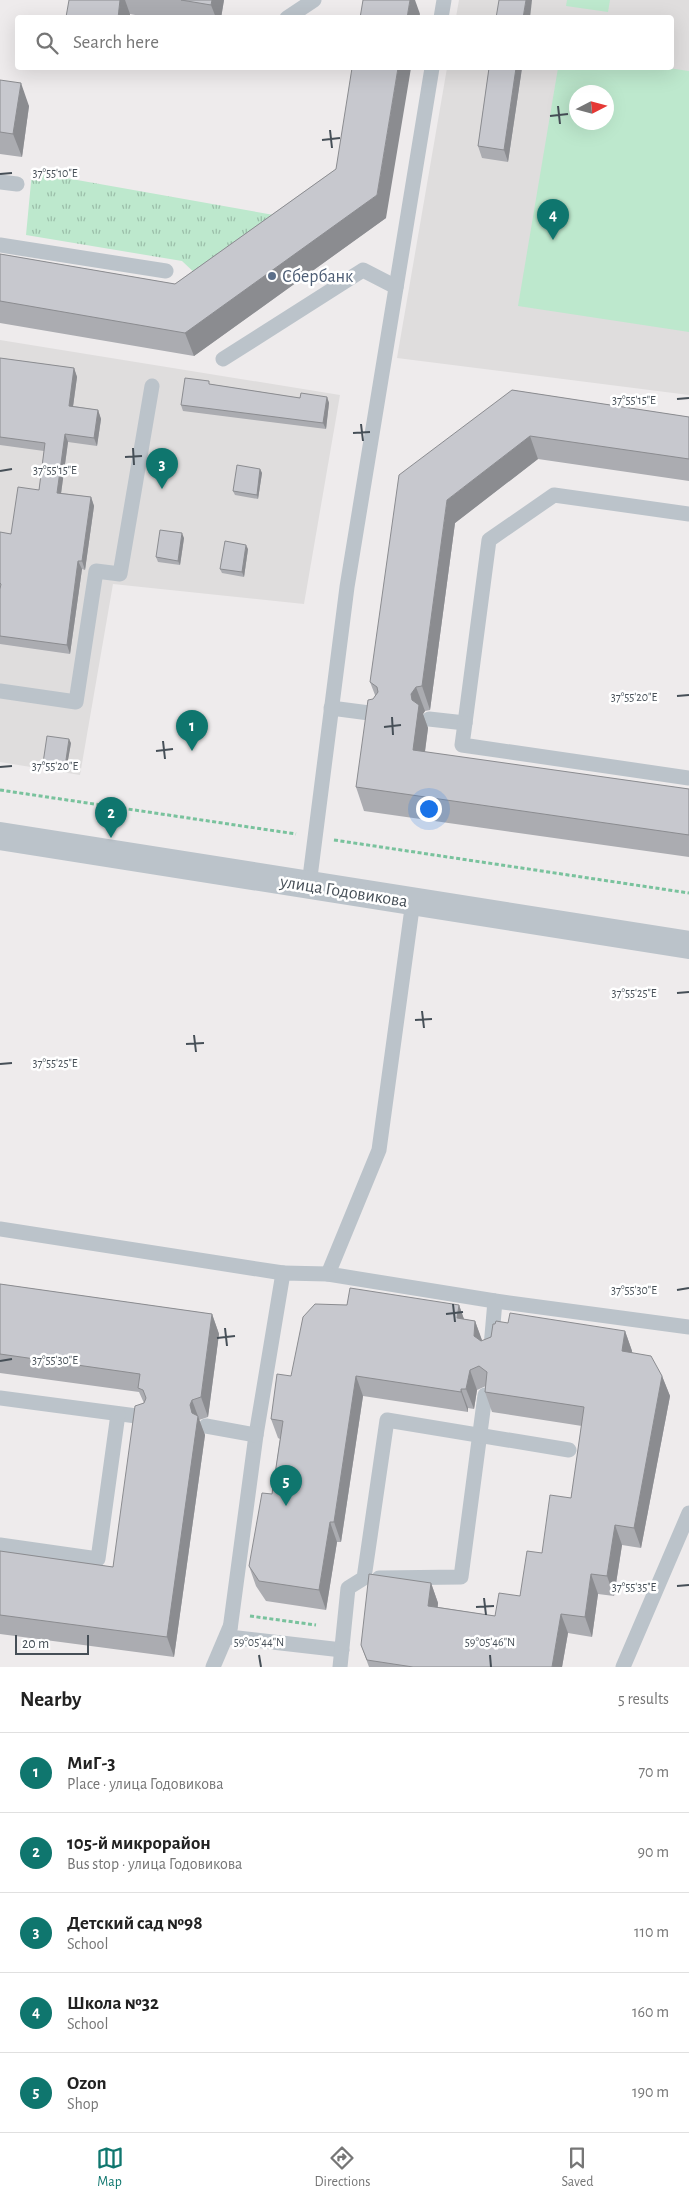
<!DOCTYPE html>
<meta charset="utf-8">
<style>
body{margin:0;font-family:"Alegreya Sans",sans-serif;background:#f6f6f6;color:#222}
.compass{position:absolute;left:569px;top:85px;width:45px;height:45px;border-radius:50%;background:#fff;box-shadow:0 5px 20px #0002;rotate:84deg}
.scale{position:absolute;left:15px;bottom:12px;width:74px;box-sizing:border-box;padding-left:5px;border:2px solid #464f57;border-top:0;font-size:14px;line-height:18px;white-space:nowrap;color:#464f57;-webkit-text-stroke:4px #fff;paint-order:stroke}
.you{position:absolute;left:428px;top:808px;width:18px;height:18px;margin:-12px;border:4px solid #fff;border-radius:50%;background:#1a73e8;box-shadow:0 0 0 8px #1a73e833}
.badge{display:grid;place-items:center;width:32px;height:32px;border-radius:50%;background:#0f766e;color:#fff;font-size:16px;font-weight:700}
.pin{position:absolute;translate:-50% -41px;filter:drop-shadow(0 1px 2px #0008)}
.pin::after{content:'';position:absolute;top:26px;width:18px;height:15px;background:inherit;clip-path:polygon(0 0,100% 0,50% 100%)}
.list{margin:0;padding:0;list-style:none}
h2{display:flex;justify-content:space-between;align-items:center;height:65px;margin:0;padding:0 20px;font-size:21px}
h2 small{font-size:16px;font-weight:400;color:#767676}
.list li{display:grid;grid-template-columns:32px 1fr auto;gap:15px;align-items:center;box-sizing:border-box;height:80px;padding:0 20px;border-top:1px solid #e0e0e0}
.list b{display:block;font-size:19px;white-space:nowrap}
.list p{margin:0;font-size:16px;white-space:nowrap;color:#767676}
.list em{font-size:16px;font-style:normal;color:#767676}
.icon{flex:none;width:28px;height:28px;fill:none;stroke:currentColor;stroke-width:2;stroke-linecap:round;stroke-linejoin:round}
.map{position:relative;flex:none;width:689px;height:1667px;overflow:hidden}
.search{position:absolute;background:#fff;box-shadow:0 5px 20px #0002;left:15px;right:15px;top:15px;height:55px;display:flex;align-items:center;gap:12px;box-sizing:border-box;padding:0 18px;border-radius:5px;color:#767676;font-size:19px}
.sheet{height:465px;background:#fff}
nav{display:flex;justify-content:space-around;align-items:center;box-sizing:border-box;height:70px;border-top:1px solid #e0e0e0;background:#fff;font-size:14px;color:#767676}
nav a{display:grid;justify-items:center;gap:2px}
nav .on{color:#0f766e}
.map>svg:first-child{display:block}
</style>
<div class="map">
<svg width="689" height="1667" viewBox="0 0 689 1667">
<defs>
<pattern id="grass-tufts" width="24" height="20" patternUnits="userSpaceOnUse" patternTransform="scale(1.25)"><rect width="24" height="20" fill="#bde8cd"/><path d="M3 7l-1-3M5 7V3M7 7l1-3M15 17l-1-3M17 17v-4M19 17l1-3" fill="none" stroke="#9bbea9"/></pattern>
</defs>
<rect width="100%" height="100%" fill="#eeebec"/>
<g fill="#dfdddd" fill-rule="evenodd">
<path d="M459,0H689V395L397,358L447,68H672V18L456,17ZM576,92H606V122H576Z"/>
<path d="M0,340L340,395L304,604L113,584L80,775L0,762Z"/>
</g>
<path fill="url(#grass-tufts)" d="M32,172L285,217L199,277L182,261L26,235Z"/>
<g fill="#bde8cd" fill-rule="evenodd">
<path d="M567,0H610L608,12L566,6Z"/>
<path d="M558,68H668L689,71V332L518,306ZM576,92H606V122H576Z"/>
</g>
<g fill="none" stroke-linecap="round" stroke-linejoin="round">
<g stroke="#79c29d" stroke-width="3" stroke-dasharray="4 2.5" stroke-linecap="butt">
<path d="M0,790L296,834"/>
<path d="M334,840L689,893"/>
<path d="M250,1616L316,1625"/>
</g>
<g stroke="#bbc3ca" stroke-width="15">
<path d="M287,18L314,0"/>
<path d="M441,18L444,0"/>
<path d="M0,182L17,184"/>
<path d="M0,245L166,271"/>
<path d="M223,359L363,270L396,287"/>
<path d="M0,691L76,702L96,571L120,574L152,386"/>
<path d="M331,708L377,714"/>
<path d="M429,719L465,723L489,540L554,495L689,514"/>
<path d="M465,723L462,745L689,778"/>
<path d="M309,885L347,587L432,68"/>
<path d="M413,901L379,1150L328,1274L495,1301L689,1327"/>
<path d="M0,1229L283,1273"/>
<path d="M328,1274L283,1273L256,1435L229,1637L342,1650"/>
<path d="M491,1347L495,1301"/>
<path d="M0,1398L144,1417"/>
<path d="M206,1426L256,1435"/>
<path d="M0,1545L98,1559L118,1414"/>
<path d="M379,1578L461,1577L485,1395"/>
<path d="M213,1667L230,1627"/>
<path d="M340,1667L348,1588L364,1578L387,1420L569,1450"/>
<path d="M623,1667L689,1513"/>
</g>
<path stroke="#bbc3ca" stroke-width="28" d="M0,836L689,945"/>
</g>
<g fill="#abacb1">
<path d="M69,0H224L221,18H151L130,14Z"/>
<path d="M489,68H522L508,162L482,158L478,146Z"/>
<path d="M0,80L29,106L22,157L0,154Z"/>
<path d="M336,169L386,218L194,356L0,323V254L175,284Z"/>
<path d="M0,358L74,368L77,377L73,406L98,410L101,419L97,446L68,442L61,493L91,497L94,506L85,570L82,569L70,654L0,644V532L11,534L39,490L44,451L0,445Z"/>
<path d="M210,384L300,398L327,397L329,403L326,429L183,411L181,405Z"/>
<path d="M512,390L689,417V481L538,459L455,523L430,710L425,711L423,714L428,728L425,752L689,789V857L364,811L356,787L375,695L370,682Z"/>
<path d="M260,469L262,473L258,499L235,495L233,491Z"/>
<path d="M184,538L180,565L158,562L156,557Z"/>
<path d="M248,549L244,577L222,573L220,569Z"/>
<path d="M71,743L66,771L44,768L43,763Z"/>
<path d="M0,1284L212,1314L219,1334L208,1417L199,1420L205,1435L174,1657L0,1634V1551L113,1567L144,1403L139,1392L0,1373Z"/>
<path d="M347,1305H459L464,1319L475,1321L482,1341L491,1337L508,1323L625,1331L632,1351V1352L662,1376L670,1396L641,1548L622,1545L614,1596L598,1594L592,1637L568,1633L562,1667H369L361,1645L431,1583L438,1603V1607L495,1616L520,1596L571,1498L582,1426L492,1412L485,1392L486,1386L477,1390L474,1409L468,1408V1412L363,1396L341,1542H337L326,1610L266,1601L256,1586L249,1566L272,1494L280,1439L278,1438L271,1419L291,1376Z"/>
</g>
<g fill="#8b8c90">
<path d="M120,0H125L130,14V18H118Z"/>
<path d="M212,0H224L221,18H216L211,5Z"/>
<path d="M410,0H415L420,14L419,18H407Z"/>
<path d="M526,0H532L530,18H523Z"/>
<path d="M398,68H411L386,218L194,356L185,333L377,195Z"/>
<path d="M516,68H522L508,162L504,150Z"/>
<path d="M21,83L29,106L22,157L13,134Z"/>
<path d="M74,368L77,377L72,414L69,406Z"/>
<path d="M327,397L329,403L326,429L323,423Z"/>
<path d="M98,410L101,419L97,446L94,438Z"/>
<path d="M65,434L68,442L60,501L57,493Z"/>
<path d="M530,436L538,459L455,523L430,710L422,686L447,500Z"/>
<path d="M260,469L262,473L258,499L257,495Z"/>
<path d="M91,497L94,506L85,570L82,561Z"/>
<path d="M182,533L184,538L180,565L178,561Z"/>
<path d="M246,545L248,549L244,577L242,572Z"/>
<path d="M78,561L82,569L70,654L67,645Z"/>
<path d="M416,687L425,711L423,714L428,728L422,773L413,750L412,700L411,694Z"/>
<path d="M69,739L71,743L66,771L65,767Z"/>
<path d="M459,1305L466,1325L457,1318Z"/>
<path d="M212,1314L219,1334L208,1417L201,1397Z"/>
<path d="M475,1321L482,1340L481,1355L474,1336Z"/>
<path d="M625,1331L632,1351L629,1370L622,1351Z"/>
<path d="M470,1370L477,1390L474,1409L466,1389Z"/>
<path d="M356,1376L363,1396L341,1542L334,1522Z"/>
<path d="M662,1376L670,1396L641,1548L634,1528Z"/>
<path d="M461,1389L468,1408V1412L461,1392Z"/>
<path d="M192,1400L205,1435L174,1657L167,1637L190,1405Z"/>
<path d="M330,1522L337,1542L326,1610L319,1590Z"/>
<path d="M615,1525L622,1545L614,1596L607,1576Z"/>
<path d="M591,1574L598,1594L592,1637L585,1617Z"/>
<path d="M431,1583L438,1603L435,1625L428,1606Z"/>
<path d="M561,1614L568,1633L562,1667H552Z"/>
</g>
<g fill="#c7c8ce" stroke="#8b8c90">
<path d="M69,0H120L118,18L66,17Z"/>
<path d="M181,0H212L211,5Z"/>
<path d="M363,0H410L407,18H360Z"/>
<path d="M499,0H526L523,18H496Z"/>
<path d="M352,68H398L377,195L185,333L0,301V254L175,284L336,169Z"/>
<path d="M489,68H516L504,150L478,146Z"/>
<path d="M0,80L21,83L13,134L0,132Z"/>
<path d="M0,358L74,368L69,406L98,410L94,438L65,434L57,493L91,497L82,561H78L67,645L0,636V589L1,584L0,583V532L11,534L18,487L39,490L45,443L0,437Z"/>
<path d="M185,378L209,381V384L300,398L301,393L327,397L323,423L181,405Z"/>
<path d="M512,390L689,417V459L530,436L447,500L422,686L416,687L411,694L412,700L419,705L413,750L689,789V835L356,787L368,700L373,699L378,692L377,687L370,682L399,475Z"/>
<path d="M237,465L260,469L257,495L233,491Z"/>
<path d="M160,530L182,533L178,561L156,557Z"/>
<path d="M225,541L246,545L242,572L220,569Z"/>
<path d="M47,736L69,739L65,767L43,763Z"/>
<path d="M0,1284L212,1314L201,1397L192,1400L190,1405L192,1413L198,1416L167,1637L0,1615V1551L113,1567L135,1406L144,1403L146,1398L143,1390L138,1388L140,1374L0,1354Z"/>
<path d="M350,1288L459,1305L457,1318L475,1321L474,1336L481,1341L491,1337L493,1324H495L496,1321L508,1323L510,1313L625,1331L622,1351L651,1356L662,1376L634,1528L615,1525L607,1576L591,1574L585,1617L561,1614L552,1667H413L367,1660L361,1645L369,1574L431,1583L428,1606L495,1616L499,1593L520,1596L527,1551L542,1553L550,1495L571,1498L584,1407L485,1392L487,1372L479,1366L470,1370L466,1389H461V1392L356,1376L334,1522H330L319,1590L259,1581L249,1566L262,1493L272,1494L283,1421L271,1419L277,1374L291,1376L303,1317L315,1304L347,1305Z"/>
</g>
<path fill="none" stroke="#464f57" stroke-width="2" d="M558,106L560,124M550,116L568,114M330,130L332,148M322,140L340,138M0,174L12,173M677,399L689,398M361,424L363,441M353,433L370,432M133,448L134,465M125,457L142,456M0,471L12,469M677,696L689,695M392,717L393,735M384,727L401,725M163,741L165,759M156,751L173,749M0,767L12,766M677,993L689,992M422,1011L424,1028M415,1020L432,1019M194,1035L196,1052M186,1044L204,1043M0,1064L12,1063M677,1290L689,1288M453,1304L455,1322M446,1314L463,1312M225,1328L227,1346M217,1338L235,1336M0,1361L12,1359M677,1586L689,1585M484,1598L486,1615M476,1607L494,1606M259,1655L261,1667M490,1655L491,1667"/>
<circle fill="#5c6f8a" stroke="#fff" stroke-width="2" cx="272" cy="276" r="5"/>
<g text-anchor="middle" stroke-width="5" stroke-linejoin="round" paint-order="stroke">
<g font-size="18" fill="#4e5e75" stroke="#fff" text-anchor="start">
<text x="282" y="282">Сбербанк</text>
</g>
<g font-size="18" fill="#464f57" stroke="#fff">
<text transform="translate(344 891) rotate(9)" y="6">улица Годовикова</text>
</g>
</g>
<g font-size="12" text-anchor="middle" fill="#464f57" stroke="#fff" stroke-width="5" stroke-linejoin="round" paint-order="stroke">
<text x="55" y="177">37°55'10"E</text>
<text x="634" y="404">37°55'15"E</text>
<text x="55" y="474">37°55'15"E</text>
<text x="634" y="701">37°55'20"E</text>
<text x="55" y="770">37°55'20"E</text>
<text x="634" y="997">37°55'25"E</text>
<text x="55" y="1067">37°55'25"E</text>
<text x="634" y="1294">37°55'30"E</text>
<text x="55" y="1364">37°55'30"E</text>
<text x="634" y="1591">37°55'35"E</text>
<text x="259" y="1646">59°05'44"N</text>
<text x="490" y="1646">59°05'46"N</text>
</g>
</svg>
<svg class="compass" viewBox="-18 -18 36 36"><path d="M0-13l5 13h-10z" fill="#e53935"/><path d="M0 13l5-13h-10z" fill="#767676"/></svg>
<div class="scale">20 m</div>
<div class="you"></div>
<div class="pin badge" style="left:192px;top:751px">1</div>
<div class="pin badge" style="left:111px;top:838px">2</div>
<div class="pin badge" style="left:162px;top:489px">3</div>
<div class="pin badge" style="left:553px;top:240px">4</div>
<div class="pin badge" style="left:286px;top:1506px">5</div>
<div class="search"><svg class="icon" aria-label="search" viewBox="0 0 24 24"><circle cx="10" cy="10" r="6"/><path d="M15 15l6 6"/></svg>Search here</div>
</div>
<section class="sheet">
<h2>Nearby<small>5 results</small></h2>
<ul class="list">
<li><span class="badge">1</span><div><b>МиГ-3</b><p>Place · улица Годовикова</p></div><em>70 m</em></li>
<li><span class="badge">2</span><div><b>105-й микрорайон</b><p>Bus stop · улица Годовикова</p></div><em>90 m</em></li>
<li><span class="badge">3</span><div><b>Детский сад №98</b><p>School</p></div><em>110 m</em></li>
<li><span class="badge">4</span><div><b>Школа №32</b><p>School</p></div><em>160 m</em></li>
<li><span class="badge">5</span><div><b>Ozon</b><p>Shop</p></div><em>190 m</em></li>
</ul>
</section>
<nav>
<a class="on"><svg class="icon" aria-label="map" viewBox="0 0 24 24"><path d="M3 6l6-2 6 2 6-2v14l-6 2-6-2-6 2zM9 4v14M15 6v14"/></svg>Map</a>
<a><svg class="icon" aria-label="directions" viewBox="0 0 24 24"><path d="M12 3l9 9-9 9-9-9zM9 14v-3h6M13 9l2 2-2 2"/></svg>Directions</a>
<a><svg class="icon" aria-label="saved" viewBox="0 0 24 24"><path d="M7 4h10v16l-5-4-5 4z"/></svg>Saved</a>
</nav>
